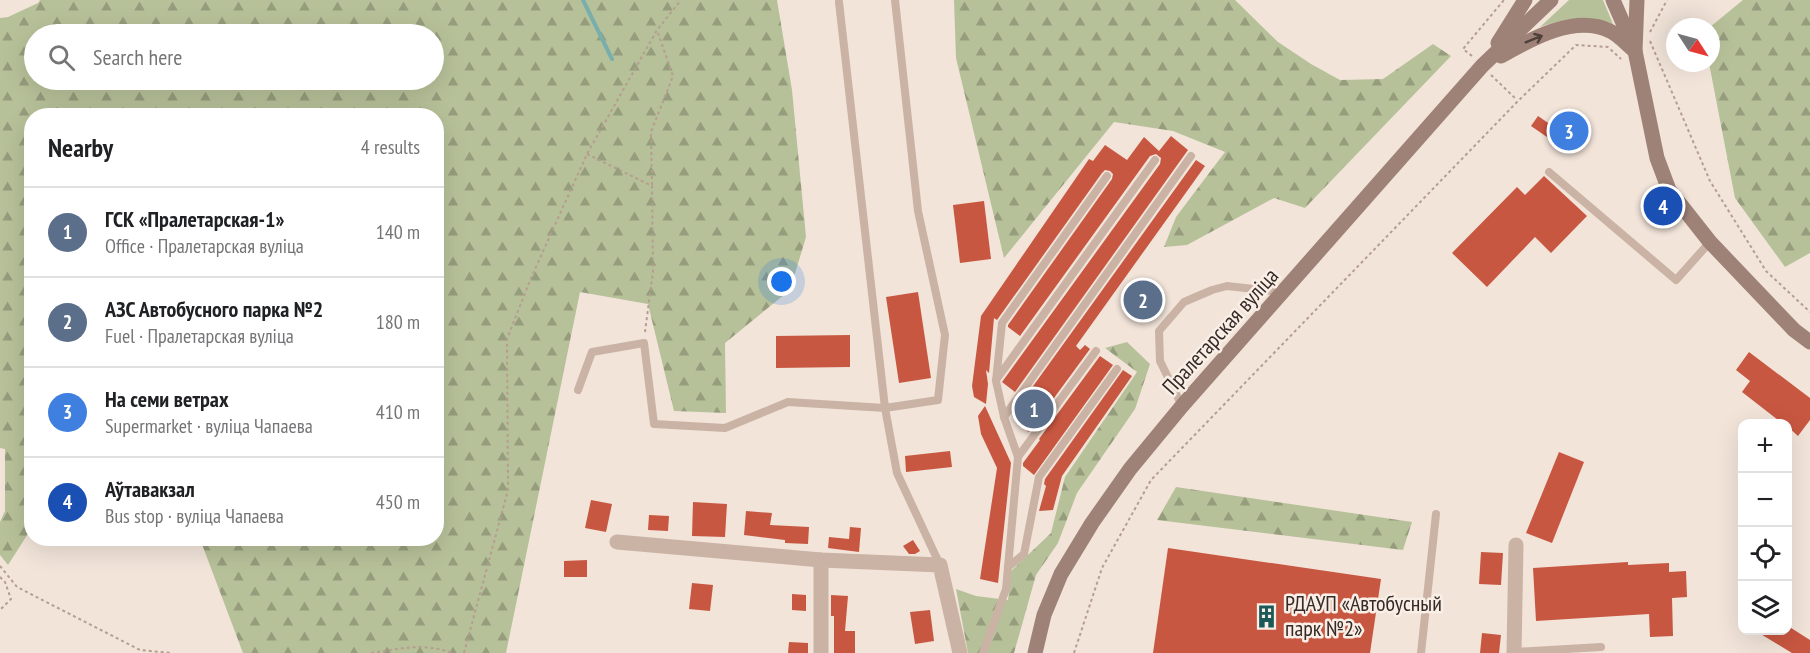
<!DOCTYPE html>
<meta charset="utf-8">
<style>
body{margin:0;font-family:"PT Sans Narrow",sans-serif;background:#f6f6f6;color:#202124}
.controls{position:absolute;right:18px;bottom:18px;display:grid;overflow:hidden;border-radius:12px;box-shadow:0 6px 24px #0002}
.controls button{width:54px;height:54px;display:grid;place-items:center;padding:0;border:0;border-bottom:2px solid #e0e0e0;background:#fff;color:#202124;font:30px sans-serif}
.compass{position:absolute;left:1666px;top:18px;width:54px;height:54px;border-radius:50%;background:#fff;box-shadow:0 6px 24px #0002;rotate:126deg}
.you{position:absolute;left:782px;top:282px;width:21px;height:21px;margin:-15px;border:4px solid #fff;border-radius:50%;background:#1a73e8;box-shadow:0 0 0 9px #1a73e833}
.badge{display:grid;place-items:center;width:39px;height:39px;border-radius:50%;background:#111827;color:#fff;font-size:20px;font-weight:700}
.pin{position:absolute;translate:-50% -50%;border:3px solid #fff;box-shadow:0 2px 6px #0006}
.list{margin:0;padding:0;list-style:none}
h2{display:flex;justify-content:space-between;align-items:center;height:78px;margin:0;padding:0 24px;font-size:26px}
h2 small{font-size:20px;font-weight:400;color:#757577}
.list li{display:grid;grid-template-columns:39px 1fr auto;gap:18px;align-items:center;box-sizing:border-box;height:90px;padding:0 24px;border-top:2px solid #e0e0e0}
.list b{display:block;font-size:22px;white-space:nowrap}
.list p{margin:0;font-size:20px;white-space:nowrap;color:#757577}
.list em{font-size:20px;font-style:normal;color:#757577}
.icon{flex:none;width:33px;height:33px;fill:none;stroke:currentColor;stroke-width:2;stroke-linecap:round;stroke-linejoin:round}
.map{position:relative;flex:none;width:1810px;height:653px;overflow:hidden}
.search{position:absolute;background:#fff;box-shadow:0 6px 24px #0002;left:24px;top:24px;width:420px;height:66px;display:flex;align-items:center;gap:15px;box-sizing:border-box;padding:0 21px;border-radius:33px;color:#757577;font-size:22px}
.panel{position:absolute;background:#fff;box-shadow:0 6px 24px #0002;left:24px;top:108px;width:420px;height:438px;border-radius:24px}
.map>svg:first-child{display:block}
</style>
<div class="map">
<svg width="1810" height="653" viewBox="0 0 1810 653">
<defs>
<pattern id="forest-firs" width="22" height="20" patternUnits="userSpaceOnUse" patternTransform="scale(1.5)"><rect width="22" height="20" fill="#b7c199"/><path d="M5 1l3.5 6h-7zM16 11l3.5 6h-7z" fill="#969d7d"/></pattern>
</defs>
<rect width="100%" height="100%" fill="#f2e4d9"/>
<path fill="#b7c199" d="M1569,0H1603L1613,24C1587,15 1566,18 1540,27Z"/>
<g fill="url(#forest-firs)" fill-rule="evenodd">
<path d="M40,0H777L792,90L806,237L790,290L725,343L726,413L674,411L648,304L580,292L506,653H243L200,539L436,538V116H32L31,529L8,565L0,555V522L5,511V449L0,448V18L8,17L38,3ZM434,34V80H34V34Z"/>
<path d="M954,0H1235L1278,42L1311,64L1340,80L1383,79L1433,44L1451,56L1305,208L1274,198L1187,245L1164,247L1176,217L1225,152L1173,131L1114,122L1004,258L956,58Z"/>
<path d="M1743,0H1810V253L1785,267L1735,198L1709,63H1711L1710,27Z"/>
<path d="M1127,342L1150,364L1135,409L1077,493L1058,543L1036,575L1014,653H968L956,589L976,596L1008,600L1011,571L1051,533L1065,477L1137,372L1105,348Z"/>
<path d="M1176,487L1412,522L1403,550L1157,520Z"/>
</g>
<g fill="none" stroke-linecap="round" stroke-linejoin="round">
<path stroke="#78afad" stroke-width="4" d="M583,0L612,59"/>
</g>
<g fill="#c85741">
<path d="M1538,116L1554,127L1547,137L1531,126Z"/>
<path d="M1569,116L1585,130L1569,147L1554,132Z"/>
<path d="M1171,136L1188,150L1015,392L1002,382L1160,164L1161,158L1156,154L1150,156L1020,336L1008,327V325L1112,179L1113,174L1110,171L1105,170L1102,173L997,320L994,318L989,373L986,370L988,384L986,404L974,397L972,386L981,316L1089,159L1093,161L1105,145L1127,160L1144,137L1159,151Z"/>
<path d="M1196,160L1205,166L1076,346L1080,350L1085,345L1090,349L1029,432L1018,425L1027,411L1018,407Z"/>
<path d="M1544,176L1587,216L1551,253L1535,237L1487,287L1452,253L1517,187L1525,195Z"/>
<path d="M984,201L991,259L960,263L953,205Z"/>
<path d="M1146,290L1154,298L1140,311L1132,303Z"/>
<path d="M918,292L931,378L899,383L886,297Z"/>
<path d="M850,335V367L776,368V336Z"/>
<path d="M1749,352L1810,398V420L1798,436L1788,427V423H1782L1742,392L1750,381L1736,370Z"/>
<path d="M1100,356L1113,365L1034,475L1023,466V463L1040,440L1039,439Z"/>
<path d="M1123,370L1132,376L1062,476L1053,510L1039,511L1046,486L1044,484L1045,479Z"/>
<path d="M985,406L1011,463L998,583L980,579L997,468L981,434L978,416Z"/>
<path d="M950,451L952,467L906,472L905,456Z"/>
<path d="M1559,452L1584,462L1552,543L1526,533Z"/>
<path d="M591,500L612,504L606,532L585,528Z"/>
<path d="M693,502L727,504L725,537L692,536Z"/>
<path d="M746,511L772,513L770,525L809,527L808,544L785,543V540L744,535Z"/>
<path d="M649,515L669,516L668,531L648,530Z"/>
<path d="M850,527L861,528L859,552L828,548L829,537L849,539Z"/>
<path d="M913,540L920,551L915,554H909L903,546Z"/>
<path d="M1168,548L1381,579L1370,653H1153Z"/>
<path d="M1481,552L1503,553L1501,585L1479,584Z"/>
<path d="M587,560V577H564V561Z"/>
<path d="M1628,562V565L1669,563V572L1686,571L1687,597L1672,598L1673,636L1650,637L1649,614L1536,621L1533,568Z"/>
<path d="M692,583L713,585L710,611L689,609Z"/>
<path d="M792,594L806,595V611L792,610Z"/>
<path d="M831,595L848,596L845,631H855V653H834V616H831Z"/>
<path d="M930,610L934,641L915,644L910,612Z"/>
<path d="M1788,626L1810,640V653H1792L1754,630H1788Z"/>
<path d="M1482,633L1501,635L1499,653H1480Z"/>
<path d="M789,642L808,643V653H788Z"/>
</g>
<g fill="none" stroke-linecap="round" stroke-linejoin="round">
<g stroke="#b69d90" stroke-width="2" stroke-dasharray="3 3" stroke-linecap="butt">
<path d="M1650,32L1667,0"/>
<path d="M1650,41L1710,181L1766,271L1810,312"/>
<path d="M1472,56L1463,49L1504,0"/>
<path d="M1491,75L1517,100"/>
<path d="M587,154L652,186L653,271L645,332"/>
<path d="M652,185L651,132L673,76L657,30"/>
<path d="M0,566L17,587L140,650L171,653"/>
<path d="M0,577L5,582L11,599L0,610"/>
<path d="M371,653C400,649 423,642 452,653"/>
<path d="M464,653L508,490L507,339L531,278L587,154L657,30L681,0"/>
<path d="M1074,653L1102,568L1151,480L1518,101L1576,45L1608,47L1621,59"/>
</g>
<g stroke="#cab3a5" stroke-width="8">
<path d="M839,2L885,408L938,400L945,335L918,211L895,0"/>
<path d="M1549,172L1676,280L1710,242"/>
<path d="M996,380L1155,160"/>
<path d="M578,390L592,352L644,343L654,424L725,428L788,402L885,408L897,473L940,565"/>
<path d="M1182,406L1160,361L1159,331L1184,302L1212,290L1227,286L1282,292"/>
<path d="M1004,417L1191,156"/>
<path d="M1018,457L1096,351"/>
<path d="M1008,567L1024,554L1039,477L1117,369"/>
<path d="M1514,652L1601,647"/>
<path d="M983,653L1006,589L1018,457L1004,417L996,381L1002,323L1107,176"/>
<path d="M1421,653L1436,514"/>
</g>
<g stroke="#cab3a5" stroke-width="15">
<path d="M617,542L821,560L940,565L960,653"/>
<path d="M821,653V560"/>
<path d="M1514,653L1516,545"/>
</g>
<g stroke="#9e8277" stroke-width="15">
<path d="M1613,0L1633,46"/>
<path d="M1637,0L1635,51L1657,158L1669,190L1710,242L1794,330L1810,342"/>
<path d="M1498,43L1525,0"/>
<path d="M1501,56C1531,39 1575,14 1610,31C1619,35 1627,45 1635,51"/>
<path d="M1035,653L1044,615L1061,574L1092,523L1130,469L1182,406L1482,66L1551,0"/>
</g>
</g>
<defs><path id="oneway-shaft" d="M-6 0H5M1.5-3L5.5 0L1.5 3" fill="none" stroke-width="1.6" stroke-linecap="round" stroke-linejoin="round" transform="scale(1.5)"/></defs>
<use stroke="#50403b" href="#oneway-shaft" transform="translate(1534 39) rotate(-22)"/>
<defs>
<symbol id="building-bare" viewBox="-9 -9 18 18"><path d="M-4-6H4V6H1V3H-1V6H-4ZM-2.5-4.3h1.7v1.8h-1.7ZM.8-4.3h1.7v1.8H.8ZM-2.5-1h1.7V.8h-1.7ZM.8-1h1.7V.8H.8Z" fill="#1c5857" stroke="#f9efe6" stroke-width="2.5" paint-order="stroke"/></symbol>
</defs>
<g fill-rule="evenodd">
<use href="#building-bare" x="1250" y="600" width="33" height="33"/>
</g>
<g text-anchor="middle" stroke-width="5" stroke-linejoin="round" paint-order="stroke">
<g font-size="22" fill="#362a27" stroke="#f9efe6">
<text transform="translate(1220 331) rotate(-48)" y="8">Пралетарская вуліца</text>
</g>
<g font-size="22" fill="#362a27" stroke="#f9efe6" text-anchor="start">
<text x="1285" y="611">РДАУП «Автобусный<tspan x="1285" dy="25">парк №2»</tspan></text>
</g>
</g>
</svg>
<div class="controls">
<button>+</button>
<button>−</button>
<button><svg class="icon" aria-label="locate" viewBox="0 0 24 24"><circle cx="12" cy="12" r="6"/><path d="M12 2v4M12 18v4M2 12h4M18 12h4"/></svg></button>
<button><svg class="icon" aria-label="layers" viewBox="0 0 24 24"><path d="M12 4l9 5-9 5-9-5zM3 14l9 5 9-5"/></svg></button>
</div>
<svg class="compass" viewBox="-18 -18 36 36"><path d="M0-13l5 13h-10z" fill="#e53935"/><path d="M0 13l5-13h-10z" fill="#757577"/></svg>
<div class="you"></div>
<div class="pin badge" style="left:1034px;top:409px;background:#5c6f8a">1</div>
<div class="pin badge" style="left:1143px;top:300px;background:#5c6f8a">2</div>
<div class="pin badge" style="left:1569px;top:131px;background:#3f7fe0">3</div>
<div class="pin badge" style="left:1663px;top:206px;background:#1a4fb4">4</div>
<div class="search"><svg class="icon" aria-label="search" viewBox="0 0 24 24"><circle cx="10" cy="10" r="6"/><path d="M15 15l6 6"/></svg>Search here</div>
<section class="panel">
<h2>Nearby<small>4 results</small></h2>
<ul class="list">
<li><span class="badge" style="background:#5c6f8a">1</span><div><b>ГСК «Пралетарская-1»</b><p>Office · Пралетарская вуліца</p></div><em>140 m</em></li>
<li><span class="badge" style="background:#5c6f8a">2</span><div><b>АЗС Автобусного парка №2</b><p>Fuel · Пралетарская вуліца</p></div><em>180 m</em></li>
<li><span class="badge" style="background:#3f7fe0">3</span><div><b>На семи ветрах</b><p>Supermarket · вуліца Чапаева</p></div><em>410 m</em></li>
<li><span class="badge" style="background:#1a4fb4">4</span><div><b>Аўтавакзал</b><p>Bus stop · вуліца Чапаева</p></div><em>450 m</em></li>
</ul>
</section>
</div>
